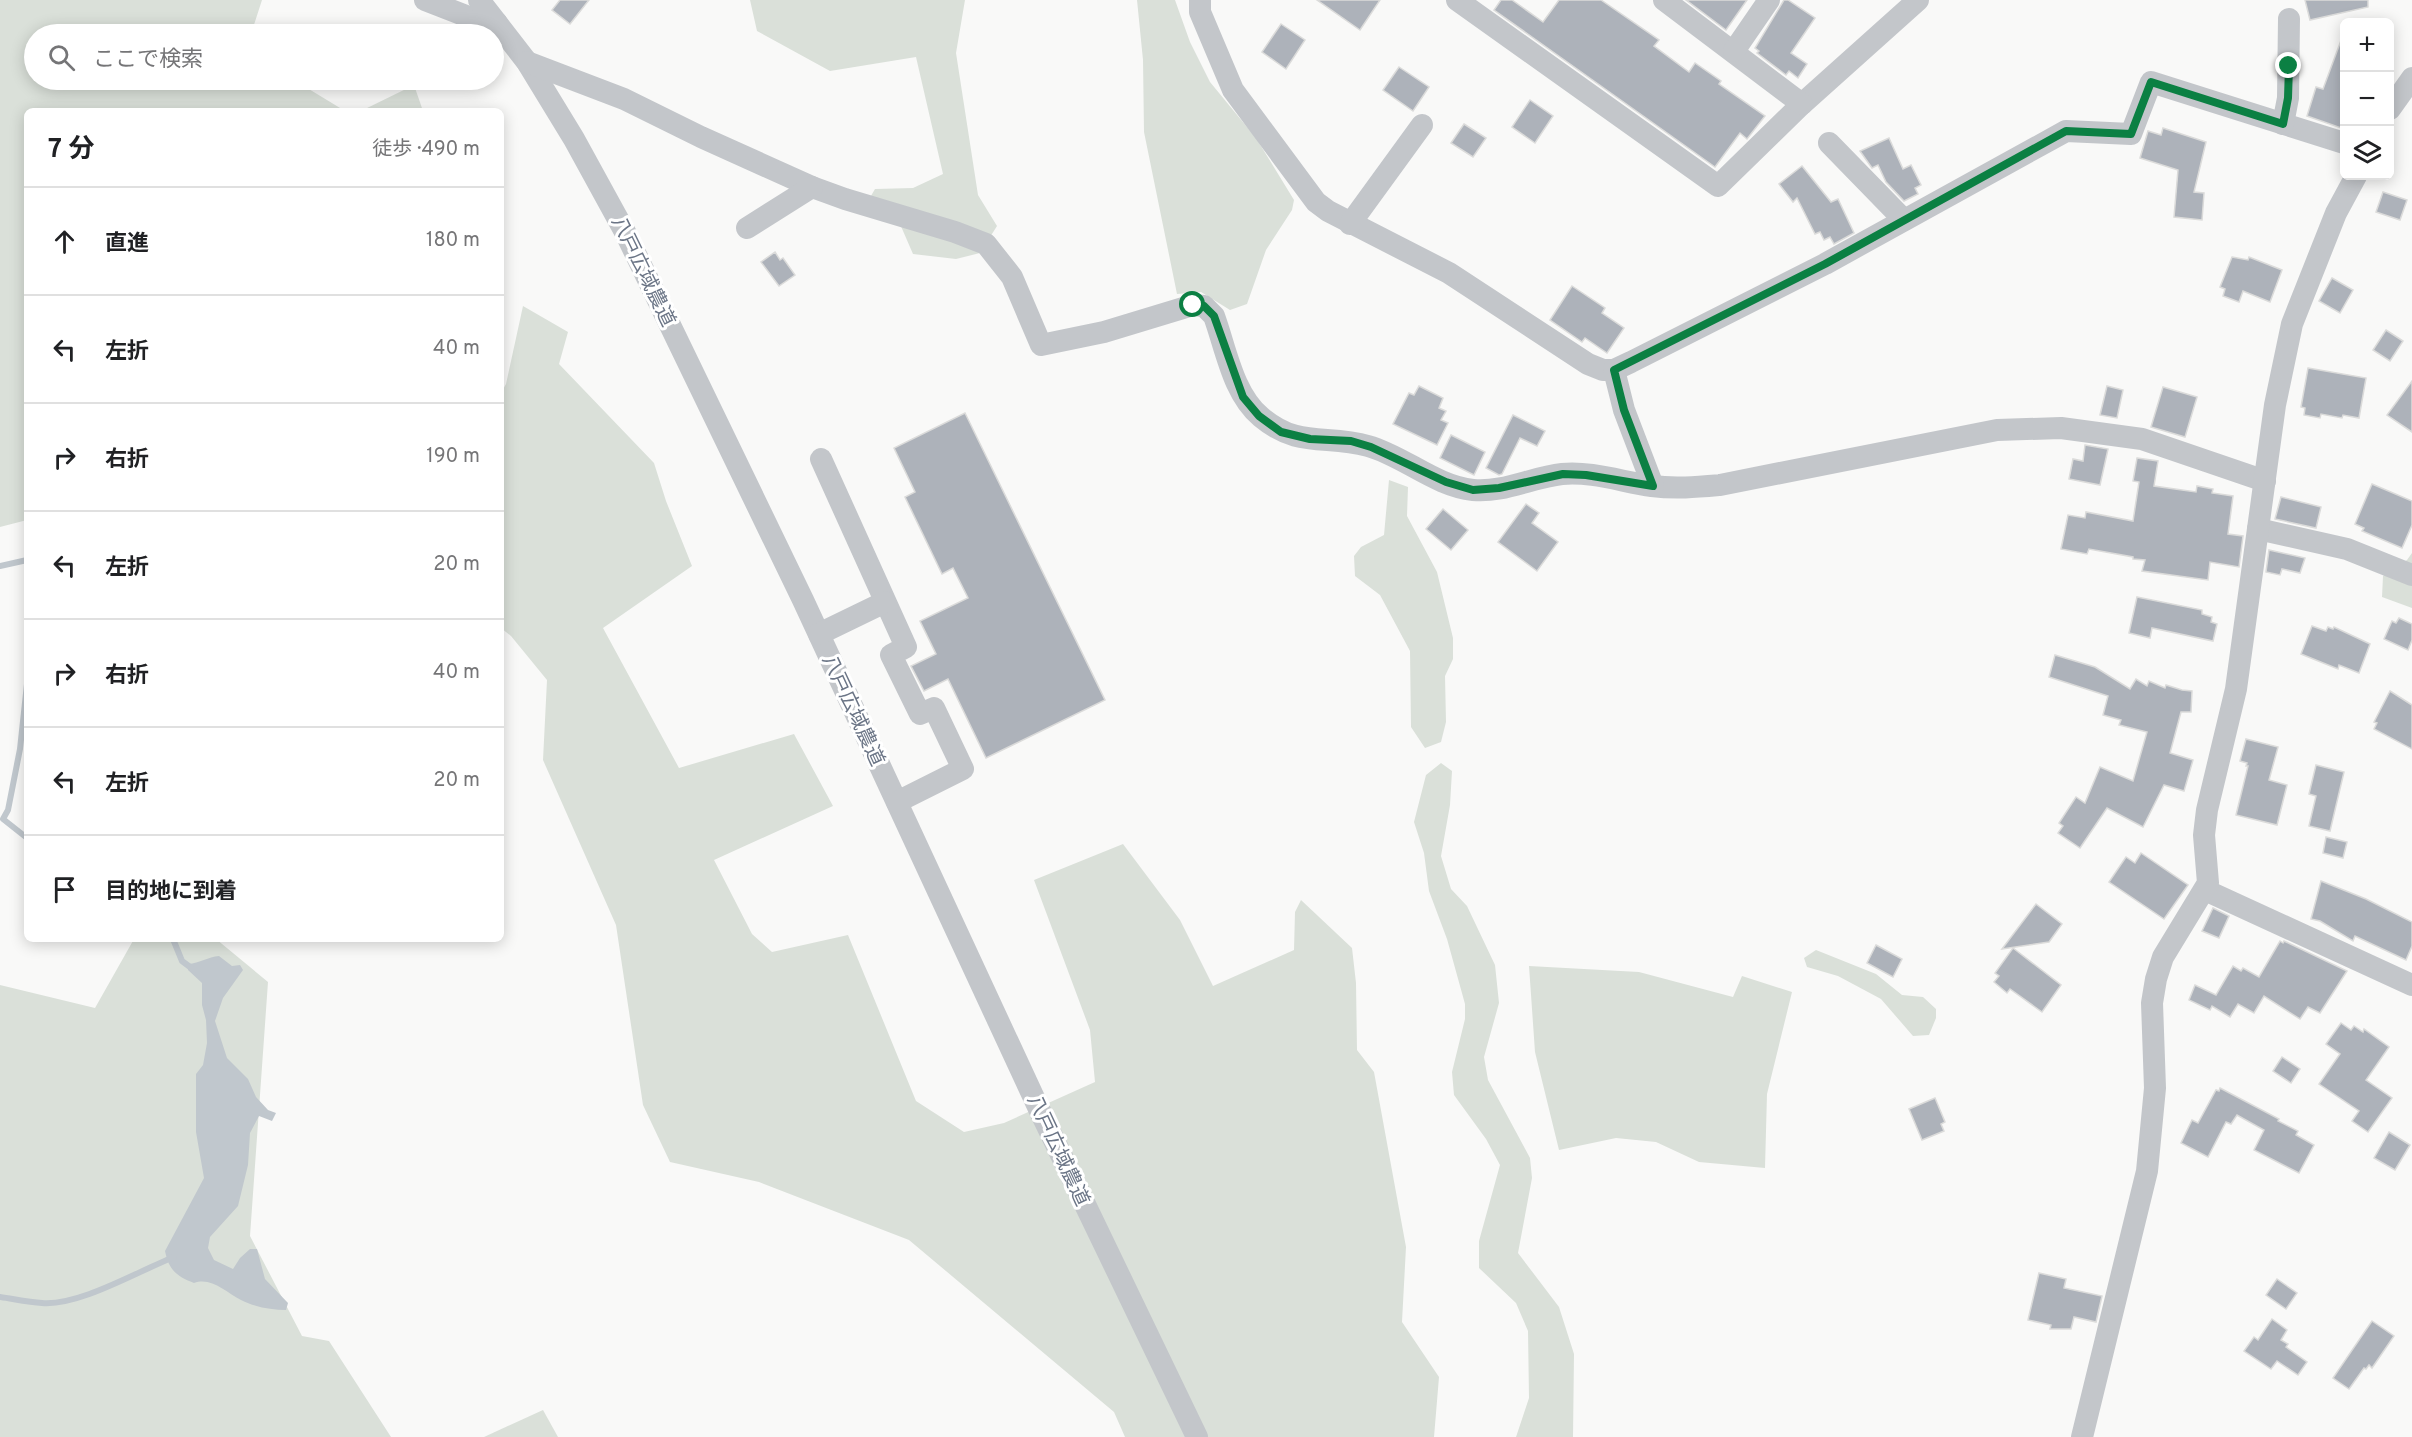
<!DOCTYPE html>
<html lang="ja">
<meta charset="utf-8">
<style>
body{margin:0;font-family:Overpass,"Noto Sans JP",sans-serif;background:#f6f6f6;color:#202124}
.controls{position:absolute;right:18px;top:18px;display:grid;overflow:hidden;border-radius:9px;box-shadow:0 3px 15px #0003}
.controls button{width:54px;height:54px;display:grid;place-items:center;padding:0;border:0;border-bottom:2px solid #e0e0e0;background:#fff;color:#202124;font:30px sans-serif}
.stop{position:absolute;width:18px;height:18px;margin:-14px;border:4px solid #0b8043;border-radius:50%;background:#fff}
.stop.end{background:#0b8043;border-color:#fff;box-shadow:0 2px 6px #0008}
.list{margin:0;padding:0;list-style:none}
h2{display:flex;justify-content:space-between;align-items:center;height:78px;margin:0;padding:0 24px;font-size:26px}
h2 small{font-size:20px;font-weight:400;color:#757577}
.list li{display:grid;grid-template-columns:39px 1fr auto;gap:18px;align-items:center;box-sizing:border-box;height:108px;padding:0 24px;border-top:2px solid #e0e0e0}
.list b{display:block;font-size:22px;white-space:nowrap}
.list em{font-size:20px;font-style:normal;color:#757577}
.icon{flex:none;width:33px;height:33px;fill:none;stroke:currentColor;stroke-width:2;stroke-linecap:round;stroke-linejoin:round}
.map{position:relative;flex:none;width:2412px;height:1437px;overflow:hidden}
.search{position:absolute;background:#fff;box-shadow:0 3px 15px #0003;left:24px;top:24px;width:480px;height:66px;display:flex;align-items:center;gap:15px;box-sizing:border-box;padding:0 21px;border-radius:33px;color:#757577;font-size:22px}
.panel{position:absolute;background:#fff;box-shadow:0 3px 15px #0003;left:24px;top:108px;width:480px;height:834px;border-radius:9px}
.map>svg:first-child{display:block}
</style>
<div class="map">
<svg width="2412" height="1437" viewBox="0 0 2412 1437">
<rect width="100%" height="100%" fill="#f9f9f8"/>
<g fill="#dae0d9">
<path d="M0,0H262L251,34H34V80H294L345,111H27V520L0,527Z"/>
<path d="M750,0H965L956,53L978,195L997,226L980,253L956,259L913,254L900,224L868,201L875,189L913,188L943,174L916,57L830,71L757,31Z"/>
<path d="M1137,0H1175L1190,42L1210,82L1256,138L1294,200L1292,210L1266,250L1247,304L1230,310L1201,292L1177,294L1144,132L1143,60Z"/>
<path d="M414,85L423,111H361Z"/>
<path d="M523,306L568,332L559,364L654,463L666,501L692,566L603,628L679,768L794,734L833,806L714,860L752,934L772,952L848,935L916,1101L964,1132L1004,1123L1095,1082L1090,1030L1034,880L1123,844L1180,920L1213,986L1294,950L1295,912L1301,900L1352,948L1356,983L1357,1050L1374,1072L1406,1247L1402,1322L1439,1377L1434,1437H1125L1114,1412L909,1240L759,1182L670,1162L643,1105L616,925L543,760L547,680L511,636L501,628V393L506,384Z"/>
<path d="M1389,480L1408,487L1407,516L1437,572L1453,638V659L1445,676L1446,722L1441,742L1425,748L1411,727L1410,651L1380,595L1355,576L1354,556L1361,547L1384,535Z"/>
<path d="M2412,553V608L2382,597L2383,576L2407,560Z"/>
<path d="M1441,763L1452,771L1450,805L1441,856L1451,889L1467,906L1495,965L1499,1003L1484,1057L1488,1080L1530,1158L1532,1178L1518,1253L1559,1307L1574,1354L1573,1437H1516L1529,1398L1528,1331L1516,1303L1479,1268V1241L1500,1165L1486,1139L1454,1095L1452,1072L1465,1019V1004L1447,939L1429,891L1424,853L1414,822L1426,775Z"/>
<path d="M134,939H216L268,982L250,1236L302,1336L329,1341L391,1437H0V985L95,1008Z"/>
<path d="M1816,950L1876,974L1902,995L1923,997L1936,1009V1018L1929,1035L1913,1036L1881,999L1838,976L1807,967L1804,958Z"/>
<path d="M1529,966L1639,972L1733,997L1742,976L1792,992L1767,1094L1765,1168L1699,1162L1656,1142L1616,1138L1559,1150L1535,1052Z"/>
<path d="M543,1410L558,1437H484Z"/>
</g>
<path fill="#c0c7cd" d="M219,956L232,966L240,965L243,970L223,998L215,1021L227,1058L248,1079L256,1097L268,1110L276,1113L272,1121L259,1116L250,1133L248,1165L238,1206L210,1237L208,1248L214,1260L233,1269L240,1258L250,1249H257L265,1279L288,1303L286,1310C271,1310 255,1307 241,1300C225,1292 212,1277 194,1283C176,1276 169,1270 165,1251L204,1178L196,1132V1074L203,1065L207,1043L206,1020L202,1005V983L188,970V964C200,963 208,957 219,956Z"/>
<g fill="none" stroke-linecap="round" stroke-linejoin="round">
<g stroke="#c0c7cd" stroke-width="6">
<path d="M0,566L27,560"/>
<path d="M27,684L20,749L8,810L3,819L27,838"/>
<path d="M173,939L182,961L194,970"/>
<path d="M0,1297C14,1299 28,1302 42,1303C80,1306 138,1271 174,1257"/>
</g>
</g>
<g fill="#adb2ba" stroke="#dbdbda" stroke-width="1.5">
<path d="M560,0H589L570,24L552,10Z"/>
<path d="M1317,0H1380L1360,30Z"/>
<path d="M1501,0H1512L1543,22L1559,0H1601L1659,40L1654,46L1689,72L1695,63L1721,81L1719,84L1765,116L1747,139L1740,133L1715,167L1494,10Z"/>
<path d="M1686,0H1747L1726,30Z"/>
<path d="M1784,0H1788L1815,18L1791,53L1807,64L1798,78L1789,71L1786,75L1757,53L1759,51L1755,48Z"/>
<path d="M2305,0H2368V7L2310,20Z"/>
<path d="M1281,24L1305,40L1286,69L1262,52Z"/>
<path d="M2343,35H2344V129L2307,116L2316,87L2323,89Z"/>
<path d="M1399,67L1429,87L1413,111L1383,90Z"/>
<path d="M1530,100L1553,116L1535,143L1512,127Z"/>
<path d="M1464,124L1486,138L1473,157L1451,143Z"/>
<path d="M2163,128L2206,142L2194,192L2204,193L2202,220L2174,217L2178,170L2140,158L2148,131L2161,135Z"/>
<path d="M1889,138L1903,169L1911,165L1921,185L1915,188L1918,194L1904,201L1886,182L1878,165L1872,168L1860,151Z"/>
<path d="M1802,166L1831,202L1838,199L1854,233L1834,244L1830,237L1824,240L1820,232L1815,234L1797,198L1793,202L1779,184Z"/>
<path d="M2383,192L2407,200L2400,220L2376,212Z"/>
<path d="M775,252L780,260L783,258L795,275L779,286L761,262Z"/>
<path d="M2232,257L2248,260L2249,257L2282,270L2270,302L2243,291L2239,302L2223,296L2225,289L2220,287Z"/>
<path d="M2332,278L2353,290L2340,313L2319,301Z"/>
<path d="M1572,286L1605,308L1602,313L1624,328L1607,353L1585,338L1582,342L1550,320Z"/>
<path d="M2386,330L2403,341L2390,361L2373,350Z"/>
<path d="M2308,368L2366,378L2359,418L2343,415L2342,418L2321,414L2320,418L2304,415L2305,408L2301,407Z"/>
<path d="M2412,381V432L2387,415Z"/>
<path d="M1419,386L1443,398L1439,408L1446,411L1441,420L1448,423L1437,445L1393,424L1409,393L1414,395Z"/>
<path d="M2107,386L2123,390L2117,418L2100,415Z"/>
<path d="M2163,387L2197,397L2185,437L2151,427Z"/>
<path d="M965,413L1105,700L986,758L948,679L924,691L911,666L936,654L920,621L968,598L953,568L942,574L905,497L915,492L894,448Z"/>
<path d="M1513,415L1545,431L1537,446L1520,438L1502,474L1499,475L1486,468Z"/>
<path d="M1451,435L1485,452L1474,475L1440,458Z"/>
<path d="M2085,445L2108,449L2100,485L2069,479L2073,459L2083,461Z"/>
<path d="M2137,458L2158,461L2154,486L2196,492L2197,486L2213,489L2212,493L2233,496L2228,534L2243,536L2239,567L2210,562L2208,580L2142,571L2145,560L2133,559V557L2089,549L2087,554L2061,549L2068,515L2085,518L2086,512L2133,521L2139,482L2133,481Z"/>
<path d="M2372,484L2412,501V525L2402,548L2362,531L2364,528L2355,524Z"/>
<path d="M2281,497L2321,507L2316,528L2275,519Z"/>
<path d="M1526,504L1539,513L1532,523L1558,542L1537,571L1498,542Z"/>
<path d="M1443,509L1468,530L1451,550L1426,529Z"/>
<path d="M2269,550L2305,558L2300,573L2282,569L2280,575L2266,572Z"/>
<path d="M2137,597L2202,610V614L2212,617L2211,622L2217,624L2213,641L2152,628L2150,638L2129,633Z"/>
<path d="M2399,618L2412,624V640L2408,650L2384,639L2392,621L2396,623Z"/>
<path d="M2312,626L2326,631L2328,627L2333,629L2334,627L2370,644L2359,673L2339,665L2338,669L2301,654Z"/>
<path d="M2055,655L2095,667L2130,689L2136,679L2147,686L2149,681L2165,688L2166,685L2182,690L2192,691L2191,712H2181L2170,753L2193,760L2184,791L2164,785L2143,827L2107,808L2080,848L2058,833L2063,826L2059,823L2076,797L2085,803L2100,767L2133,781L2147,732L2119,725L2121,720L2103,715L2108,696L2049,677Z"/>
<path d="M2390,691L2412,705V749L2374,729L2377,723L2374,722Z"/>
<path d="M2246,739L2278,747L2269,780L2287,785L2277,825L2236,815L2248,766H2246L2247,763L2240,761Z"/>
<path d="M2316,765L2344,772L2330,831L2309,826L2316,796L2309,794Z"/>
<path d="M2326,837L2347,842L2343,858L2323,853Z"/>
<path d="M2141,853L2188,885L2164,919L2109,882L2126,857L2135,863Z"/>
<path d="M2321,881L2366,899L2412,922V946L2406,960L2355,936L2353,941L2320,921L2311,919Z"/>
<path d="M2036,904L2062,924L2049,942L2002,949Z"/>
<path d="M2213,908L2229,916L2219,938L2202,931Z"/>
<path d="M2280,941L2283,943L2284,941L2347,971L2320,1013L2308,1007L2300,1019L2264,996L2254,1013L2238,1004L2230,1017L2212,1006L2210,1010L2189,1000L2195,985L2216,995L2233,966L2241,971L2243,968L2259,977Z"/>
<path d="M1876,945L1902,959L1893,977L1867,963Z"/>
<path d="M2013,948L2061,985L2042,1012L2010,989L2007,993L1994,982L1999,976L1995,973Z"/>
<path d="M2341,1023L2351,1030L2354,1026L2363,1032L2364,1029L2389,1047L2366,1080L2392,1098L2368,1132L2352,1121L2359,1111L2319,1084L2340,1054L2326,1044Z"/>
<path d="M2282,1057L2300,1069L2291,1083L2273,1071Z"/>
<path d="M2220,1088L2279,1119L2278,1121L2298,1131L2296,1135L2314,1145L2299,1173L2254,1150L2264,1130L2237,1115L2231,1124L2226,1122L2208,1157L2181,1143L2192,1120L2198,1123L2216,1090L2219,1091Z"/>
<path d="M1935,1098L1945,1122L1941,1124L1944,1131L1922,1140L1909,1109Z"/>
<path d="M2389,1132L2410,1145L2395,1170L2374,1158Z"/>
<path d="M2039,1273L2066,1279L2064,1288L2102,1296L2096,1322L2074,1317L2071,1329H2050L2051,1325L2028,1320Z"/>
<path d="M2277,1279L2297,1293L2286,1309L2266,1295Z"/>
<path d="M2272,1319L2287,1330L2281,1340L2288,1344L2286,1347L2307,1362L2298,1375L2277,1361L2271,1369L2244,1351L2254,1337L2258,1340Z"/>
<path d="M2372,1321L2394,1336L2372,1368L2369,1365L2366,1369L2364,1368L2349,1389L2333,1378Z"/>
</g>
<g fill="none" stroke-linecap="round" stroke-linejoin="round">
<g stroke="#c3c6ca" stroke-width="22">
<path d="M425,0L479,21L497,23"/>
<path d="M479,0L527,62L574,139L625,232L803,600L1040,1111L1197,1437"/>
<path d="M1200,0V12L1233,90L1316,202L1328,211L1449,273L1588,364L1603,370H1614L1631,362L1825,264L2066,131L2131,134L2151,82L2344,143"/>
<path d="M1457,0L1718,186L1802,104L1918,0"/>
<path d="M1664,0L1802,104"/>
<path d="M1734,51L1769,0"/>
<path d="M527,62L624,99L701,137L812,187L845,199L955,232L986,244L1012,277L1041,345L1104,332L1193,305L1204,306L1214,316C1226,349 1233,394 1261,417C1299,449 1326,434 1368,446C1404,456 1435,486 1473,490C1503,493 1533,477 1562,474C1591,471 1623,482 1652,486C1675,489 1697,487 1720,485L1997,430L2061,428L2142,439L2265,481"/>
<path d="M2390,109L2412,78"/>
<path d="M2283,124L2288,98L2289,19"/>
<path d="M1829,143L1904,220"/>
<path d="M1350,224L1422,125"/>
<path d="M747,228L812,187"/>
<path d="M1614,370L1624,410L1653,486"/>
<path d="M821,459L906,647L891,655L920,714L934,708L963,769L897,802"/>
<path d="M2258,529L2347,549L2412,575"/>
<path d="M819,634L885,602"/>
<path d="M2205,890L2412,985"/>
<path d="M2082,1437L2147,1171L2155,1088L2152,1003L2156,979L2163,957L2208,883L2204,835L2207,810L2236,689L2275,405L2292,324L2336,213L2356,176"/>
</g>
</g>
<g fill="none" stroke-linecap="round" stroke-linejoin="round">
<path stroke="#0b8043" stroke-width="8" d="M1193,305L1204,306L1214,316L1243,397L1259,416L1281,432L1310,439L1351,441L1371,447L1446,482L1473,490L1499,488L1563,474L1586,475L1653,486L1624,410L1614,370L1825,264L2066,131L2131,134L2151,82L2283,124L2288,98L2289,66"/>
</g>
<g text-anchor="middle" stroke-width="6" stroke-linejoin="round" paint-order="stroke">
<g font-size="20" fill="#6b7586" stroke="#fff">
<text transform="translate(644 271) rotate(64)" y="7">八戸広域農道</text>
<text transform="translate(854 710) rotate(65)" y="7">八戸広域農道</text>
<text transform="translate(1059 1150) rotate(65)" y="7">八戸広域農道</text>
</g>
</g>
</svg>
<div class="controls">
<button>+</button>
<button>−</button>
<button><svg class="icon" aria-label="layers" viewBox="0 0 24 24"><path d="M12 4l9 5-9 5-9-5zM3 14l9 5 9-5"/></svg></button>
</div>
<div class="stop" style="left:1193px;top:305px"></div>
<div class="stop end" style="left:2289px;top:66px"></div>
<div class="search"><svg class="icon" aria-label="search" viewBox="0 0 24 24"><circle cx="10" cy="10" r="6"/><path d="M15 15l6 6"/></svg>ここで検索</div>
<section class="panel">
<h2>7 分<small>徒歩 · 490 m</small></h2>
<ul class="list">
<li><svg class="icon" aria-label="ahead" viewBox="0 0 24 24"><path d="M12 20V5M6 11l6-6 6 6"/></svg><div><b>直進</b></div><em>180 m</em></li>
<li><svg class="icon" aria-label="left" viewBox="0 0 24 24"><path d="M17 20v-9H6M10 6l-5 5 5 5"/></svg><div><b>左折</b></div><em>40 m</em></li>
<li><svg class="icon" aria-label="right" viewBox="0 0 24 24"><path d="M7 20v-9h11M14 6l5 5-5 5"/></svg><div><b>右折</b></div><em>190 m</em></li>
<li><svg class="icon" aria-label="left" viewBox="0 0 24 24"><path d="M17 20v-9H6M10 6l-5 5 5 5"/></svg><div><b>左折</b></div><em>20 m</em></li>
<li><svg class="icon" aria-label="right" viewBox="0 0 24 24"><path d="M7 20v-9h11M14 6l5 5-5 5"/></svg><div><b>右折</b></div><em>40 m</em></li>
<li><svg class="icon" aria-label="left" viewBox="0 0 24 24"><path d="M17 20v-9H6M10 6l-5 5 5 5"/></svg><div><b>左折</b></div><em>20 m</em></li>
<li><svg class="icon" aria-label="arrive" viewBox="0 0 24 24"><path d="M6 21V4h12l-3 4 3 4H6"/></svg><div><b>目的地に到着</b></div></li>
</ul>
</section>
</div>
